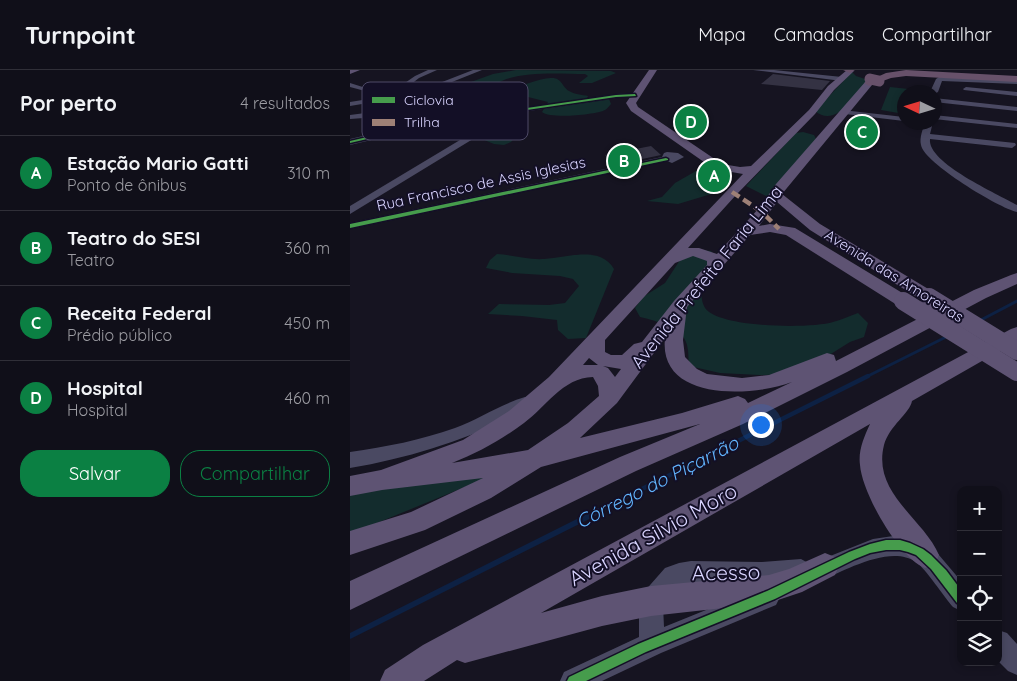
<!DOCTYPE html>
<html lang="pt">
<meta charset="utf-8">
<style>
body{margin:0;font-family:Quicksand,sans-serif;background:#191822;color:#f1f3f6}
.controls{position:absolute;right:15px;bottom:15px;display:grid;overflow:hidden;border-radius:10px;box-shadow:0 2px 8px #0003}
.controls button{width:45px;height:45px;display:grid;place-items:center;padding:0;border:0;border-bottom:1px solid #302f38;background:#100f19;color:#f1f3f6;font:25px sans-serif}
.compass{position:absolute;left:547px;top:15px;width:45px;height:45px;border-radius:50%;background:#100f19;box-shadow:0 2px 8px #0003;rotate:274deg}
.you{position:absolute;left:410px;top:354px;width:18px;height:18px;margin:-12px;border:4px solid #fff;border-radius:50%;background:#1a73e8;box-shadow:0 0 0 8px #1a73e833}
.badge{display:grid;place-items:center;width:32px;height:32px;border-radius:50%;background:#0b8043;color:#fff;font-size:16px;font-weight:700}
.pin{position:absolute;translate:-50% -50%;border:2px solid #fff;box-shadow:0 1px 5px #0006}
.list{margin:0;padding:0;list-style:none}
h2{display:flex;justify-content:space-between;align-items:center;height:65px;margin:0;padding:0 20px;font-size:21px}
h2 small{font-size:16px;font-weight:400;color:#9c9ca2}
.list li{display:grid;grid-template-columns:32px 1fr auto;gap:15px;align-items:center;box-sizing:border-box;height:75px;padding:0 20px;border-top:1px solid #302f38}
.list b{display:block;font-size:19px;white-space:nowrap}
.list p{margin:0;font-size:16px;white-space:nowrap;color:#9c9ca2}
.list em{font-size:16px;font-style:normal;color:#9c9ca2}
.actions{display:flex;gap:10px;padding:15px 20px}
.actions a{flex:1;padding:11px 0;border:1px solid #0b8043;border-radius:20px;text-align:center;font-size:18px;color:#0b8043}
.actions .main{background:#0b8043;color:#fff}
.icon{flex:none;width:28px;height:28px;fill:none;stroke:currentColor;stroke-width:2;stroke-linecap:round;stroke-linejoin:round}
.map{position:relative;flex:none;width:667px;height:611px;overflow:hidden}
header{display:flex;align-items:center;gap:30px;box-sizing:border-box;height:70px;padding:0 25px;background:#100f19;border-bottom:1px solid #302f38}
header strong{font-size:24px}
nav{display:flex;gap:28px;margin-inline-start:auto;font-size:18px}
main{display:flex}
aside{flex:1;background:#100f19}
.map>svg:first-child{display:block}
</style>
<header>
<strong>Turnpoint</strong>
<nav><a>Mapa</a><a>Camadas</a><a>Compartilhar</a></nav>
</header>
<main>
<aside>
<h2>Por perto<small>4 resultados</small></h2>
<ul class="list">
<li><span class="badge">A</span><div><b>Estação Mario Gatti</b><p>Ponto de ônibus</p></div><em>310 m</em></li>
<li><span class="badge">B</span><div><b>Teatro do SESI</b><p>Teatro</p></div><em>360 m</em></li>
<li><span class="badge">C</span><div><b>Receita Federal</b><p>Prédio público</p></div><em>450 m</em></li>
<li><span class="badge">D</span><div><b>Hospital</b><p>Hospital</p></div><em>460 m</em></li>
</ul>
<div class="actions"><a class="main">Salvar</a><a>Compartilhar</a></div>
</aside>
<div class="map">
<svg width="667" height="611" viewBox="0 0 667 611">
<rect width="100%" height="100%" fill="#161421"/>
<g fill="#132c2d">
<path d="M166,0L261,1L266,3L242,13H229L238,6L235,4C210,4 165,0 145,15C158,26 186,7 202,8C212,8 212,17 219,21C224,24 232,25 238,26L237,28L259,29L261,34C259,36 257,39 255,40C245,45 200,49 192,42L198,32L170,25L135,26L123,23L96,21L143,4Z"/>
<path d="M502,2L506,6L518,10C506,24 486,59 465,41Z"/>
<path d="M540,17L577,21V22H554V44L531,40Z"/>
<path d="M125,42L139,43V48L148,47L143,50L167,55L168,64L161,72L154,75L144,74L132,69L115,66L73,49Z"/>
<path d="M453,62L464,65L466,69L418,127L396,116L446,63Z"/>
<path d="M346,101L356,102L369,110L370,117L368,122L328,134L297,131L312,127L325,113Z"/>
<path d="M346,180L361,181L367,188C359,201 345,221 355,238C369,258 460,259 483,252C491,250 499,246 508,243L518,253L514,267L500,272L476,287L454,304L409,305L370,303L339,296C338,289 339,282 337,275C333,257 306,251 290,247L285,238L293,227L315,213L330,190Z"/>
<path d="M147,184C163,185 178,190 194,189C217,188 250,175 264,199L236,268L218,269L208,260L207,250L172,246L138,244L149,234L199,235L215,233L229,216L223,209L210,206L162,203L136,198L140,190Z"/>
<path d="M154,401L0,464V422Z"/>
</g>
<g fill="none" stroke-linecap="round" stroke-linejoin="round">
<g stroke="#0d2144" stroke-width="3">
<path d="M629,251L667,231"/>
<path d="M516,307L598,266"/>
</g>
<path stroke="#0d2144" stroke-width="4.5" d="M248,441L518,306"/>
<path stroke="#0d2144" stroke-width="5.5" d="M0,566L251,440"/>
</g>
<g fill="#343243">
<path d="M423,4L480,11L472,20L411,14Z"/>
<path d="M301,76L311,85L264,95L255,85Z"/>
</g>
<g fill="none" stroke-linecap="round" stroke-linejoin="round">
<g fill="#4a4962" fill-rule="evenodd">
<path d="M78,0H87L69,8L47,25L69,21L123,0H132L72,24L57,27L98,42V46H92L48,29L39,30L83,51L266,24L285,23L289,25L285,27L266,28L159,44V47L0,144V136L110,70L81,56L0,75V69L74,52L53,42L28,47L0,49V45L46,39L30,31L0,36V32L25,28L15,21L0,17V13L19,19L32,27L36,26L65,6ZM150,45L116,66L90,54Z"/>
<path d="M403,0H424L492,7L495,9L492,11Z"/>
<path d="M589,7L667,10V14L592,11L588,22L584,24L580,22L586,9Z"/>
<path d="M616,17L667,22V26L614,20L613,19Z"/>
<path d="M584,28L667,37V41L584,32Z"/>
<path d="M492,40L554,47V51L495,44L491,42Z"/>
<path d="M584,45L667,54V58L584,49Z"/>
<path d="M575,52H583L580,64L665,73L666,75L662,78L580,69C577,93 648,124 667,135V142C649,138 574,93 571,75C569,68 573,59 575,52Z"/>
<path d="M317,82L328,83L334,87L322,93L317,91L0,159V153L312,87L314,83Z"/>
<path d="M175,327L181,329L184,333L181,337C123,368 64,387 0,398V382C36,377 71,370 105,358C129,349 151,334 175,327Z"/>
<path d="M550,465L583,478L611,511V541L603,537C594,527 576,499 566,492C540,474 494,501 468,512L459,507C433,522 367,511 335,514L328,516L313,535L314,557L418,515L426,519L430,527L426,535L311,583L252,611H210L214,602L289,567V531L293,523L315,498L329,493L341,491L412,492L451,489L460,494L523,469Z"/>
<path d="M648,560L657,563L667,574V605L658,601L648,591Z"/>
</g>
<g fill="#5e5373" fill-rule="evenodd">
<path d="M0,0H10L0,4Z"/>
<path d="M299,0H307L286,33L288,37L372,94L390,97L401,96L459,40L478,16L497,0L504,1L484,20L465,44L386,125L338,178H349L367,184L410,137L426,114L516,11H522V15L432,124L470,154L585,223L587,227L585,231H573L460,160L427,132L409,156L420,154L445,158L559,227L562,231L559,235H547L436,165L420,162L400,165L337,237L333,270L335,287L347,299L357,304L392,308L419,305L477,283L484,285L486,291L624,220L661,205L667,203V214L636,228L497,302L393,354L286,401L0,540V511L270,387L350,354L191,397L141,428L75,460L0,485V461L61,442L133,408L32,420L0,426V406L31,400L113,370L159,341L199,307L393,104L364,99L281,41L276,33ZM343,186L357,191V195L324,231L292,272L284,274L272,285H261L255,282V270L325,193ZM315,268C308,332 402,327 442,312L398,333L395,329L388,326L332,343L230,368L267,333ZM239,288L248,295H233ZM253,296L271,299L265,307L258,298ZM243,307L248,316L249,326L218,353L178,380L102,393C128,383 151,370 174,353C196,337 212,308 243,307Z"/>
<path d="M667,257V271L562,331C560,343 539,356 534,375C522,423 573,448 589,485L585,494L575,498C549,488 512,423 510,395C508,381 514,367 520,354L191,543L252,526L301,516L419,505L439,499L475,483L485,487L489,496L485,505L452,522L419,533L301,546L252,556L115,593L107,590L74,611H30L35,600L73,575L661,259Z"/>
</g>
<g fill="#67516a" fill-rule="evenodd">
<path d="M493,0H505L500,3Z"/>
<path d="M556,0L667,6V12L556,6L541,8L519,16L514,13L536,3Z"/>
</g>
<g stroke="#5e5373" stroke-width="18">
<path d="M579,227L667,281"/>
<path d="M553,231L667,302"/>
</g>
<path stroke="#67516a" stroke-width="11" d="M520,9L529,11"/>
<path stroke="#9e8076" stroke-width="4.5" stroke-dasharray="9 4.5" stroke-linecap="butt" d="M382,122L412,142L429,159"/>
<defs>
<g id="cycleway">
<path d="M285,24L286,26L266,27L82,54L0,73V71L82,52L266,25Z"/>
<path d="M316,88L318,89V90L0,158V154Z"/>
<path d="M536,470H550L560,473L573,479L581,485L596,500L611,520V534L607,533L581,499L566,485L558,482L550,480H536L520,483L505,489L425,529L296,582L236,611H217L219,607L288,574L417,521L499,482L520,474Z"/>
</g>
</defs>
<use href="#cycleway" stroke="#130f26" stroke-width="3"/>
<use href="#cycleway" fill="#469c4c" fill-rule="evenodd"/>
</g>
<g text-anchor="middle" stroke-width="4" stroke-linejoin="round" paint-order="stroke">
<g font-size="15" fill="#d9d4ff" stroke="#130f26">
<text transform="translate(131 114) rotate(-12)" y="5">Rua Francisco de Assis Iglesias</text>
<text transform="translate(544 206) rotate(32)" y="5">Avenida das Amoreiras</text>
</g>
<g font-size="18" fill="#d9d4ff" stroke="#130f26">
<text transform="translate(357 207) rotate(-51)" y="6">Avenida Prefeito Faria Lima</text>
</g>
<g font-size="19" font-style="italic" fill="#62b6ff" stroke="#130f26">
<text transform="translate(307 412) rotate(-27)" y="7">Córrego do Piçarrão</text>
</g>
<g font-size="21" fill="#d9d4ff" stroke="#130f26">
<text transform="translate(303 465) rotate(-29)" y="7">Avenida Silvio Moro</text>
<text transform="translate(376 503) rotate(-1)" y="7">Acesso</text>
</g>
</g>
<rect x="12" y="12" width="166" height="58" rx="8" fill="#130f26" stroke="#4e4a67" stroke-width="1"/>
<rect x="22" y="27" width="23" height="6" fill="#469c4c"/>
<rect x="22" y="49" width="23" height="7" fill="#9e8076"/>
<g font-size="14" fill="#d9d4ff">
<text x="54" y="35">Ciclovia</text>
<text x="54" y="57">Trilha</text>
</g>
</svg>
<div class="controls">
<button>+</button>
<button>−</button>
<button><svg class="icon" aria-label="locate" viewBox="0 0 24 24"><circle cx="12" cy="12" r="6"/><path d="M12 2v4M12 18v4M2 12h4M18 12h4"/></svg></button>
<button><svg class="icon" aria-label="layers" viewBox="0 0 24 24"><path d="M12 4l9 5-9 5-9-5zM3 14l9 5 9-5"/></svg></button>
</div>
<svg class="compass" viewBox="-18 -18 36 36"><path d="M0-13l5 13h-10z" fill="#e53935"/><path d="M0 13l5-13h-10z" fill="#9c9ca2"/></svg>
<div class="you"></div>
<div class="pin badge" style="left:364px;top:106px">A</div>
<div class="pin badge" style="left:274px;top:91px">B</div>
<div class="pin badge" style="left:512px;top:62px">C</div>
<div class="pin badge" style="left:341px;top:52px">D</div>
</div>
</main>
